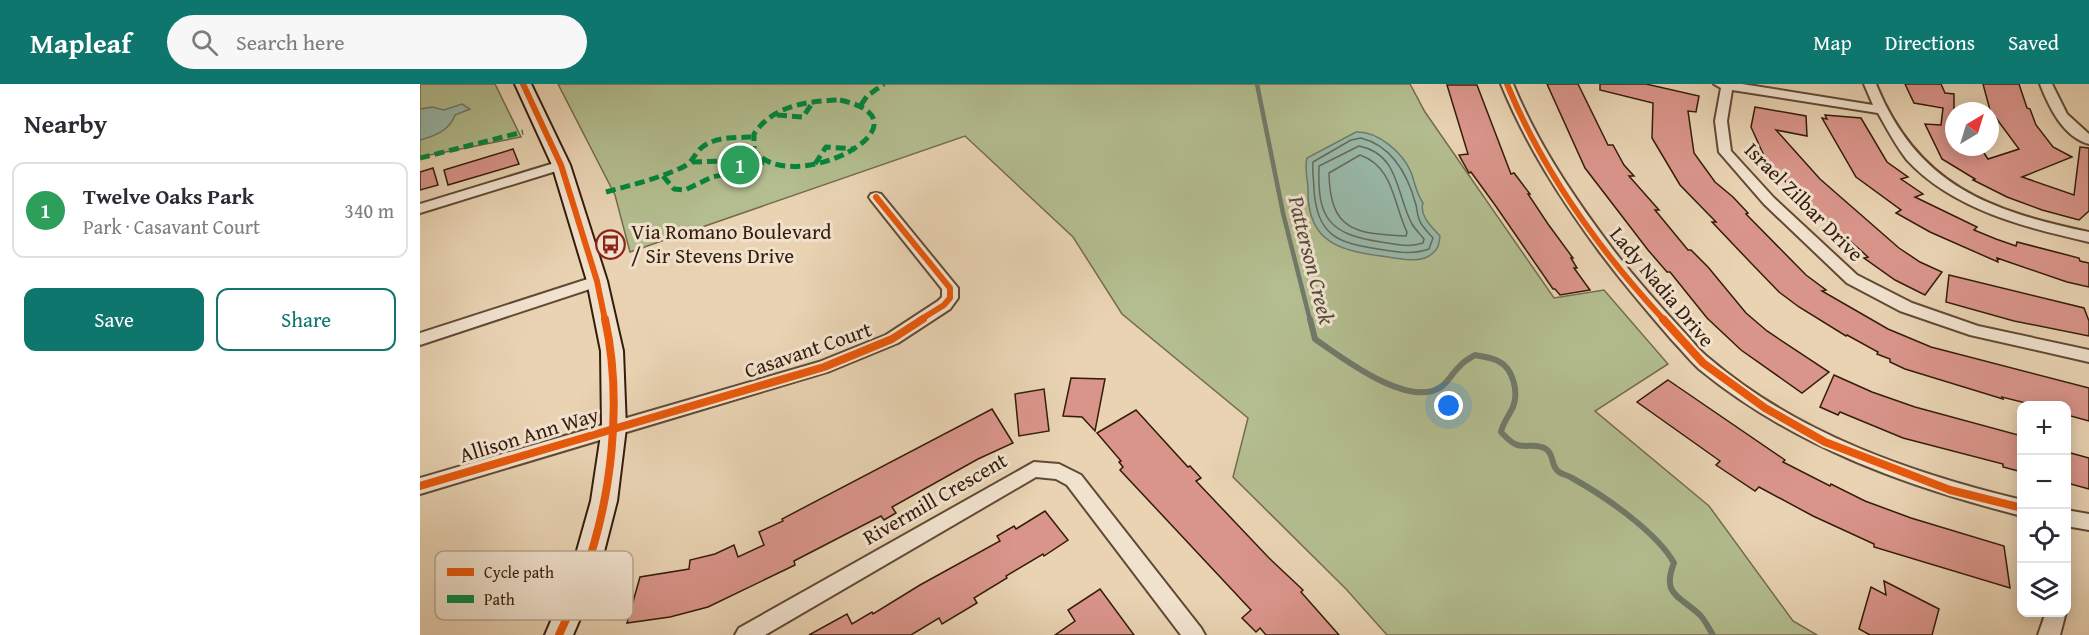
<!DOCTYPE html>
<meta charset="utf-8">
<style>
body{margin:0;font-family:"Gentium Book Plus",serif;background:#f7f7f7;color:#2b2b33}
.controls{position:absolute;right:18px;bottom:18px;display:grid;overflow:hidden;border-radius:12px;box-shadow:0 3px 15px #0003}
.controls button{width:54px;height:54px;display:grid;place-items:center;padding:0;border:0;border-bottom:2px solid #e1e1e2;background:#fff;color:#2b2b33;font:30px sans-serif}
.compass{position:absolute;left:1525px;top:18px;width:54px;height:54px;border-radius:50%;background:#fff;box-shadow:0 3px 15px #0003;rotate:38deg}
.you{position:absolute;left:1029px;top:322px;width:21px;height:21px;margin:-15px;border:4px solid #fff;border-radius:50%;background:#1a73e8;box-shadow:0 0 0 9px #1a73e833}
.badge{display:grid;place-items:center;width:39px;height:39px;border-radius:50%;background:#0f766e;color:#fff;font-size:20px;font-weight:700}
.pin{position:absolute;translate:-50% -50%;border:3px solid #fff;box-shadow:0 2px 6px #0006}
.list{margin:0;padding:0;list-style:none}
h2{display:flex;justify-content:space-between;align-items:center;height:78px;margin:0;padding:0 24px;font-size:26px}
h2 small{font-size:20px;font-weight:400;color:#7c7c81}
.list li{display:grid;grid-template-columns:39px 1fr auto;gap:18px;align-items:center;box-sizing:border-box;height:96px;margin:0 12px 12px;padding:0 12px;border:2px solid #e1e1e2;border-radius:12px}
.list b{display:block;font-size:22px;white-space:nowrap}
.list p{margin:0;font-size:20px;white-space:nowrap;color:#7c7c81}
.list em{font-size:20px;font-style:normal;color:#7c7c81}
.actions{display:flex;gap:12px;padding:18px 24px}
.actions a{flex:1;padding:14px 0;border:2px solid #0f766e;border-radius:12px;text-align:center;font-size:21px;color:#0f766e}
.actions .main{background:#0f766e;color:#fff}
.icon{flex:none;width:33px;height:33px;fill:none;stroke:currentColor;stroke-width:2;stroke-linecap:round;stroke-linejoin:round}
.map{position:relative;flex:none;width:1669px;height:551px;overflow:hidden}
header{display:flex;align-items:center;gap:36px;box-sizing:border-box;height:84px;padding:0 30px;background:#0f766e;color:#fff}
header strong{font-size:28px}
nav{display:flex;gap:33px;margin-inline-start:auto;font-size:21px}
.search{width:420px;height:54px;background:#f7f7f7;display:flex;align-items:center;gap:15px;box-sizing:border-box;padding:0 21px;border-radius:33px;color:#7c7c81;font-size:22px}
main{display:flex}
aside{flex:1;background:#fff}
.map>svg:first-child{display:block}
</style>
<header>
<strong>Mapleaf</strong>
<div class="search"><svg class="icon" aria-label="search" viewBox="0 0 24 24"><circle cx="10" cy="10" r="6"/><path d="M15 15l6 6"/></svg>Search here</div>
<nav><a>Map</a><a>Directions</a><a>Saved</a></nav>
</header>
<main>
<aside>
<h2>Nearby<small></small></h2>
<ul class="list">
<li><span class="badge" style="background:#2e9e5b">1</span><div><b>Twelve Oaks Park</b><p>Park · Casavant Court</p></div><em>340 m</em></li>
</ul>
<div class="actions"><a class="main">Save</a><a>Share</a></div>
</aside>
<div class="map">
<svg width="1669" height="551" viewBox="0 0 1669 551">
<rect width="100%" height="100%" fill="#e9d3b3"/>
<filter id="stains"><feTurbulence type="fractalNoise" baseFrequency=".00333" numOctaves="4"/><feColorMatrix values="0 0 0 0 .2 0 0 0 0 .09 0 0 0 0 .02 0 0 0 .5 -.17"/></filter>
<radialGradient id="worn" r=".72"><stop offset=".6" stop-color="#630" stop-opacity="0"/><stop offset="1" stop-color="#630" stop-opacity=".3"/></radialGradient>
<g fill="#b3bd8f" stroke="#746c4d" stroke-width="1.5">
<path d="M0,0H75L101,53L0,73Z"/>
<path d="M138,0H990L1005,28L1134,214L1184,206L1248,280L1175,327L1289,422L1373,537L1397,551H967L926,505L813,393L828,334L702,230L653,153L545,52L210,168L195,111Z"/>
</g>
<g fill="#98b8a9" stroke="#707a6a" stroke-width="1.5">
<path d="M42,20L50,25L35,31C30,46 15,52 0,56V25L12,23L24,26Z"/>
<path d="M936,48C958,47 982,68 991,88C995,99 996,109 1003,119C999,132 1012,143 1020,152C1019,159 1019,164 1013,169C1001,180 983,175 968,173C923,167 887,161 888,106C888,95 884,85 887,74Z"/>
</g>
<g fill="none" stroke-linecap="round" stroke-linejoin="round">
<g stroke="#666a5a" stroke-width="1.5">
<path d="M941,54C972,62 988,91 996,121C997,125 997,130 999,135C1001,142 1008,148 1013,154L1009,165C992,171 975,168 958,165C917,159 897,151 894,106C894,97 892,88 893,78L931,56Z"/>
<path d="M939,62C980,70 976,111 992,140C995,145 1000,150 1004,155L1003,159C989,164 975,160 961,158C909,150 897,135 899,82Z"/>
<path d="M940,71C974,83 973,119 987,148L986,152C934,150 910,146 909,89Z"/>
</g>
<path stroke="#707a6a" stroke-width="4.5" d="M837,0L863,129L890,236"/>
<path stroke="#707a6a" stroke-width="6" d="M890,235L895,255C921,273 988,325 1021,303C1028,298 1033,288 1040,282C1044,277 1050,274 1055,271C1063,273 1071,273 1078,277C1093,284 1099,308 1093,323C1089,332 1083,338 1081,348C1085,352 1090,358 1095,360C1105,365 1115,358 1126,365C1135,371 1130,382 1139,388C1143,391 1148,391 1152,394C1183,411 1237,448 1254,479C1241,511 1260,512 1280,531C1285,536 1289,545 1293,551"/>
</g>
<g fill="#da958b" stroke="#341c0b" stroke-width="1.5">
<path d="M1127,0H1158L1188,61H1193L1204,81L1214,92H1209L1239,126H1235L1268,166H1271L1288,183L1326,229L1347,247L1409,288L1382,309L1321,266L1287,234L1250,188H1247L1228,166L1165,84Z"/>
<path d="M1180,0H1226L1279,12L1276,28L1268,27L1274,69L1295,98L1313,113L1328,129L1326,130L1386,191L1406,206L1402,207L1468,245L1511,263L1669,304V337L1647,331V321H1614L1582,313L1583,315L1485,285L1470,278V275L1457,270L1458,268L1427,251L1426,252L1379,223L1359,208L1330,178L1292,138H1296L1260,101L1232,54L1233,19L1180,6Z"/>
<path d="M1485,0H1521L1525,9L1534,10V63H1560L1568,75L1599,65L1570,26L1563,0H1599L1607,24L1610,25L1616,41L1633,63L1652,73L1602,93L1654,111L1660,63L1669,64V127L1659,136L1622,126L1587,113L1553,96L1555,95L1522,75L1505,40L1521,41L1523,24L1494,19Z"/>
<path d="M1027,1H1057L1091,90L1094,89L1110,110H1108L1128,140L1153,174H1151L1157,184H1154L1170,206L1140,211L1135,205H1133L1075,121L1051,88L1049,89L1039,71L1048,70Z"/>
<path d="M1335,23L1386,32L1387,52L1356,46L1400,95L1479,164L1500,178L1522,188L1505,211L1475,196L1444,174L1448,173L1372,105L1345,74L1331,43Z"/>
<path d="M1405,31L1441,34L1467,78L1488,93L1481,95L1503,110L1495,113L1557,143L1554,146L1576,155L1596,162L1597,158L1659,174L1660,177L1669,179V203L1647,198L1577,174L1578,178L1510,148L1476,129L1481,126L1436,93L1402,34L1407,35Z"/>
<path d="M93,65L99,80L28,101L24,86Z"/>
<path d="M13,84L18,101L0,106V88Z"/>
<path d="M1529,191L1664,224L1669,237V252L1594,237L1526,218Z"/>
<path d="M1414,291L1452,308L1495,323L1602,352V388L1583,383V380L1483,354L1420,328L1418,331L1400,323Z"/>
<path d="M651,294L685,295L675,347L662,333L643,332Z"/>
<path d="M1248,296L1365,376L1363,378L1410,402L1411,400L1445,417L1491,434L1584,462L1590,504L1454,463V460L1393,432L1339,403L1335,407L1296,381L1300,377L1217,318Z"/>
<path d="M624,305L629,347L599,352L595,310Z"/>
<path d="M572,325L593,359L558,375L472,423L476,429L464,436L461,432L374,477L375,481L288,523L250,533L207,539L220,493L269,485L270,476L295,470L314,461L318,473L344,461L339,448L363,437L362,435Z"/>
<path d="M716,326L768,383L770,382L781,394L776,397L849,474L883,506L881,508L919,551H846L840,544L836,548L822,534L831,526L700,386L703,383L699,378L701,377L677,349Z"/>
<path d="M1647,368L1669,374V405L1647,399Z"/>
<path d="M625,427L648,456L624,472L623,470L586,492L587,494L554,514L557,519L522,540L519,534L491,551H389L427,530L432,540L452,528L453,530L500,501L580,457L577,452L594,442L596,445Z"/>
<path d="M1464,497L1519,525L1512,551H1450L1439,545L1451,503L1466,511Z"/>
<path d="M680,505L714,551H635L655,537L648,526Z"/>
</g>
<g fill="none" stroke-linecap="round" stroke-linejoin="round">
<defs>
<g id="street">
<path d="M1081,0H1093C1119,62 1151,109 1191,163C1213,192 1237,219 1262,246C1271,255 1279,267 1290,275C1378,350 1491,389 1602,416V432C1485,402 1373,362 1279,285C1269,276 1260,264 1251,255C1226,226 1202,198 1179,167C1140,114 1106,61 1081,0Z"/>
<path d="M1294,0H1322L1453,21L1444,0H1456C1497,101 1569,127 1669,148V158C1605,143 1533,126 1487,76C1476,62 1467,45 1458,29L1312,6L1307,37L1311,67L1354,114L1437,191L1492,219L1558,242L1669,266V278L1550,251L1480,227L1427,199L1344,120L1299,68L1295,37L1301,4Z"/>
<path d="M1620,0H1632L1647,30L1669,50V60C1643,53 1629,23 1620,0Z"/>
<path d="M141,77L146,78L148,81L146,84L0,129V120Z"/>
<path d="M456,109L461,110L538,204V214L530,225L478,259L410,287L0,410V394L399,278L466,251L518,217L522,213V205L451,116L449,113L451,110Z"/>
<path d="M177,192L185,197L182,201L0,261V249Z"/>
<path d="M614,378L639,380L661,391L781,544L785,551H761L647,401L636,395L616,393L345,551H315L319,544Z"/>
<path d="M1646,426L1669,430V446L1646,442Z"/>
<path d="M1626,528H1646L1640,551H1618Z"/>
</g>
<path id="secondary" d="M95,0H111L150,81L187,197L203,267L206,344L197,417L177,495L153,551H125L149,495L171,417L182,344L181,267L167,197L132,81Z"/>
</defs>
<use href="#street" stroke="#614a35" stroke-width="4"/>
<use href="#secondary" stroke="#341c0b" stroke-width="4"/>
<use href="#street" fill="#f1e2ce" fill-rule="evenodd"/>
<use href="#secondary" fill="#f1e2ce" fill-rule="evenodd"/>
<g stroke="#00873e" stroke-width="5" stroke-dasharray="10 5" stroke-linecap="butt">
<path d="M420,16C521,38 370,116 334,66V50C353,21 388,17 420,16Z"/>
<path d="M441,21L447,12L464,0"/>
<path d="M357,31L383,33L393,18"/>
<path d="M0,74L103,48"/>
<path d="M272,78L302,77L332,63"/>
<path d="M395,80L406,63L435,65"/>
<path d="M243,92L254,105L265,106L292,93L307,90L315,82L329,77L347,79"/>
<path d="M186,108C211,101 237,95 261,84C273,78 272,74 280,65C294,52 315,54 333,53"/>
</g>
<defs>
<g id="cycleway-far1">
<path d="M103,0L141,81L177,197L185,236"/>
<path d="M1087,0C1123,88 1180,167 1244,236"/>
<path d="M456,113L530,204V214L524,221L500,236"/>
</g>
<g id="cycleway">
<path d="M1243,235L1283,279L1345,324L1405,358L1530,406L1602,424"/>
<path d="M0,402L404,283L472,255L503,235"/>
<path d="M139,551C147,533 156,515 162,496C192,417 203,317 185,235"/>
</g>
</defs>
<use href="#cycleway-far1" stroke="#f1e2ce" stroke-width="9"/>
<use href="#cycleway" stroke="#f1e2ce" stroke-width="12"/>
<use href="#cycleway-far1" stroke="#e8590c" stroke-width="6"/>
<use href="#cycleway" stroke="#e8590c" stroke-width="8"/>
</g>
<defs>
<symbol id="bus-ring" viewBox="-11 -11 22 22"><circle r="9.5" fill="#f1e2ce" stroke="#8f2418" stroke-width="1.5"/><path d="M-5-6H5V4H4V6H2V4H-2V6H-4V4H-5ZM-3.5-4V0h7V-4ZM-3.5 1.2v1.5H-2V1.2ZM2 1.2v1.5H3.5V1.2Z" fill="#8f2418"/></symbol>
</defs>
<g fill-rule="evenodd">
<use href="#bus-ring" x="174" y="144" width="33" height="33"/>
</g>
<g text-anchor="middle" stroke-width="6" stroke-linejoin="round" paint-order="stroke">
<g font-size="21" fill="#341c0b" stroke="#f1e2ce">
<text transform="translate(1384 118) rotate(45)" y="7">Israel Zilbar Drive</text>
<text transform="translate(1242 203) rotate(50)" y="7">Lady Nadia Drive</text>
<text transform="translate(388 266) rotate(-19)" y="7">Casavant Court</text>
<text transform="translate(109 351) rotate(-17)" y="7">Allison Ann Way</text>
<text transform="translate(515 415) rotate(-30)" y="7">Rivermill Crescent</text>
</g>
<g font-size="21" fill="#341c0b" stroke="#f1e2ce" text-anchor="start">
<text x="211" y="155">Via Romano Boulevard<tspan x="211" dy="24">/ Sir Stevens Drive</tspan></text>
</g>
<g font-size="22" font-style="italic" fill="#524b3a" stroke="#f1e2ce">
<text transform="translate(892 176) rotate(76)" y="8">Patterson Creek</text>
</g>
</g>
<rect x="15" y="467" width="198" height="69" rx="9" fill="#f1e2ce" stroke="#b8a794" stroke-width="1.5"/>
<rect x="27" y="484" width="27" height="8" fill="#e8590c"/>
<rect x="27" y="511" width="27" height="8" fill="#00873e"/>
<g font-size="16" fill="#341c0b">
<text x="64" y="494">Cycle path</text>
<text x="64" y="521">Path</text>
</g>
<rect width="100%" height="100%" filter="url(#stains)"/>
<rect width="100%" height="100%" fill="url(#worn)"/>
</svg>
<div class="controls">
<button>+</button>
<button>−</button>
<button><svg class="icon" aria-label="locate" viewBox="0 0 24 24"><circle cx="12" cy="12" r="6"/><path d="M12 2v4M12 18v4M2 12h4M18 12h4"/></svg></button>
<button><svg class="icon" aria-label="layers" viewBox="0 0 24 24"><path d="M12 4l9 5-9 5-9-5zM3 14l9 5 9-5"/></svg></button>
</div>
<svg class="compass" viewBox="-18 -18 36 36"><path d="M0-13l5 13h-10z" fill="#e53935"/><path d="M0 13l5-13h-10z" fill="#7c7c81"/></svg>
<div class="you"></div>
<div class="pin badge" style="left:320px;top:81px;background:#2e9e5b">1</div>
</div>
</main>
